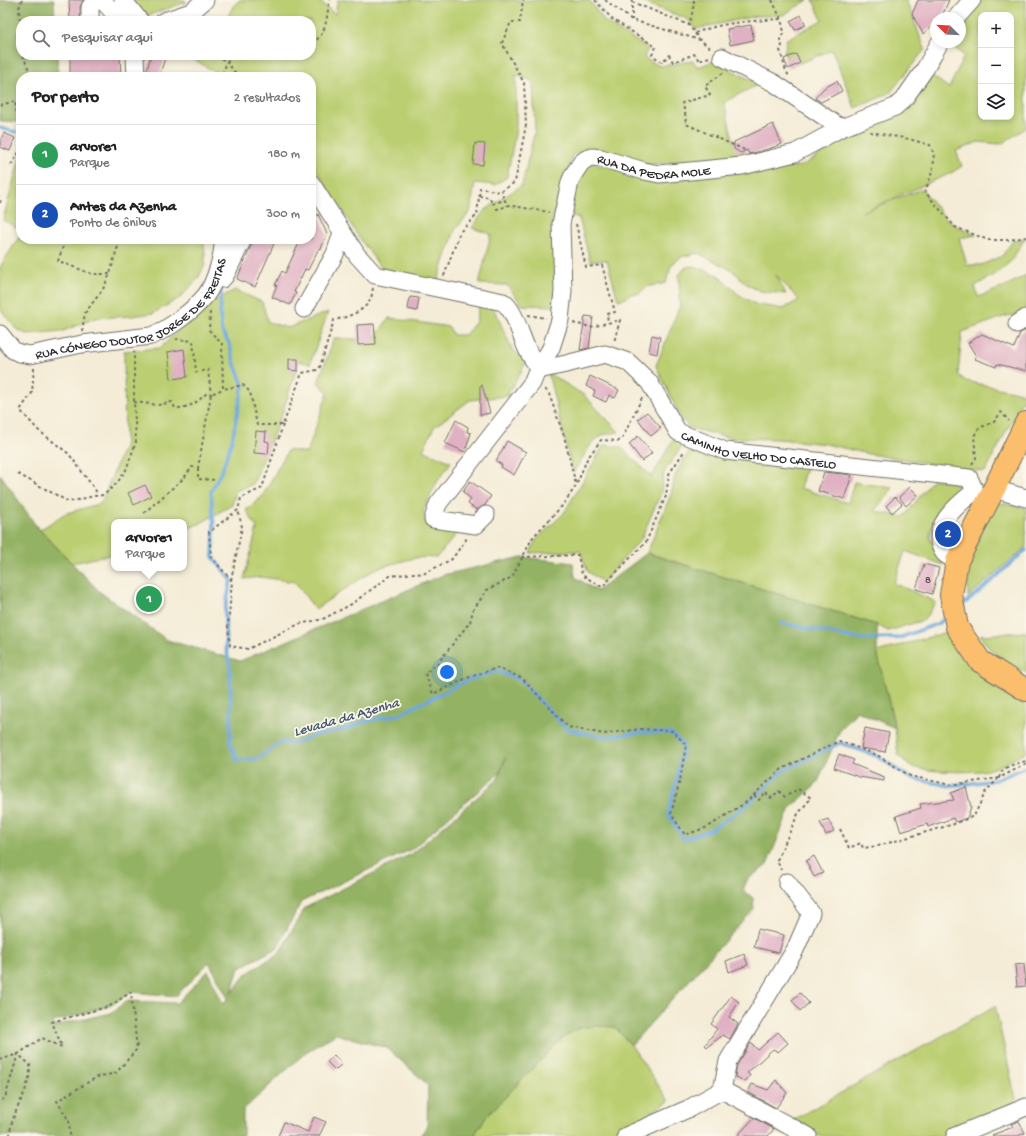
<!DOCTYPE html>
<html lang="pt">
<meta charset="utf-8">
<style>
body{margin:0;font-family:"Gochi Hand",sans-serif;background:#f2f2f2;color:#202124}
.controls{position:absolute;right:12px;top:12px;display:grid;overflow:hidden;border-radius:8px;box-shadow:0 2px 6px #0003}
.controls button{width:36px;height:36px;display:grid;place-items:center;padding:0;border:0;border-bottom:1px solid #e0e0e0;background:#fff;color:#202124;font:20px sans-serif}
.compass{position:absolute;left:930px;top:12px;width:36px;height:36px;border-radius:50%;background:#fff;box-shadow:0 2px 6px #0003;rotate:294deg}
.you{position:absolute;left:447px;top:672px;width:14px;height:14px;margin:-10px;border:3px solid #fff;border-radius:50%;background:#1a73e8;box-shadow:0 0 0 6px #1a73e833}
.badge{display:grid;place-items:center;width:26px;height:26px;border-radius:50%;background:#0b8043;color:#fff;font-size:13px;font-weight:700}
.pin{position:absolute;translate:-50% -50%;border:2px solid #fff;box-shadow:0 1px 4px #0006}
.popup{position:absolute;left:111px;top:519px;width:76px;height:52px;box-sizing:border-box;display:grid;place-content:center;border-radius:8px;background:#fff;filter:drop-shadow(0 1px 3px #0005);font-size:13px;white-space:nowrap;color:#757577}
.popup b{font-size:15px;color:#202124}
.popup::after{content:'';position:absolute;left:50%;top:100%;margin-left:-8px;border:8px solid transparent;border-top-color:#fff}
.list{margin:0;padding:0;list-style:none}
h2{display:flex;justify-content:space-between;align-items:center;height:52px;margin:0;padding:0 16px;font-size:17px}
h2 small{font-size:13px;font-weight:400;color:#757577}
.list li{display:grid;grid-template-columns:26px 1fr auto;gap:12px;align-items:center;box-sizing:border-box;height:60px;padding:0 16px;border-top:1px solid #e0e0e0}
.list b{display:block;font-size:15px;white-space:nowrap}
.list p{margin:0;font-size:13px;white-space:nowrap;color:#757577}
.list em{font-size:13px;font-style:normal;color:#757577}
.icon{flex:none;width:22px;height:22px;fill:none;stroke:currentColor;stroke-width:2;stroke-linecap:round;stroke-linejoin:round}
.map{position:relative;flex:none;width:1026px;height:1136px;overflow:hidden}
.search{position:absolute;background:#fff;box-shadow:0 2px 6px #0003;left:16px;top:16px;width:300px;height:44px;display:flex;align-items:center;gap:10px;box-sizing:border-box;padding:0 14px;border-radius:16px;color:#757577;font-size:15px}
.panel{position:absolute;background:#fff;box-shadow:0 2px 6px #0003;left:16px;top:72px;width:300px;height:172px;border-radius:16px}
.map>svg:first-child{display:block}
</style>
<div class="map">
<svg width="1026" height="1136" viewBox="0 0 1026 1136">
<rect width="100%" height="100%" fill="#fbf7ec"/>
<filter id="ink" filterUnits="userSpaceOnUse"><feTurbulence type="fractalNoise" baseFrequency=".025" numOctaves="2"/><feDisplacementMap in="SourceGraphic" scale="8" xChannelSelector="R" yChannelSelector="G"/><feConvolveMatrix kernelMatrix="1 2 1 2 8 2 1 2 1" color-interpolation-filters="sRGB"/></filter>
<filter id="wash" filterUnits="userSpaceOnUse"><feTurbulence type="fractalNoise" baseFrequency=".012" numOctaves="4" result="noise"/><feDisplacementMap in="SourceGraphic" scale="16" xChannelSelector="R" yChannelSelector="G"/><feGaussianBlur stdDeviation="0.9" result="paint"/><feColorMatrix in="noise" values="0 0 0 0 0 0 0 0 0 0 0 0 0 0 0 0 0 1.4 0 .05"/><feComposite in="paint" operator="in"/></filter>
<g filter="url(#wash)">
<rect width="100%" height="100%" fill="#f4ecd6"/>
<g fill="#bbcf72" stroke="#737d4e" fill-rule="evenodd">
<path d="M132,0H185L186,2L149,15H144Z"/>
<path d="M239,0H318L335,14L338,0H589L605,22L648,48L644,58L660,66L693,61L698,67L714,61L759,84L724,102L733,139L749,156L644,165L599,149L573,154L552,221L556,262L555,306L522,305L507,285L479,284L491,234L472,228L484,211L522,185L535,130L533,81L516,75V129L507,177L495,185L475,183L470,212L455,230L437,283L381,268L358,236L311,161V77H224L186,55H311V21H226L233,6Z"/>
<path d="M637,0H808L783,15L755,16L696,29L687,19Z"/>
<path d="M813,0H906L925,49L890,93L855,108L832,50L790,67L784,52L786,46L785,40L822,20Z"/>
<path d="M983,0H1026V128L1001,144L978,142L956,151L962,166L951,173L862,212L922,189L945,218L956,226L976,235L959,238L967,265H981L1002,256L1012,242L1025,238L1011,261L997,273L975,286L978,297L1004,287L1026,275V313L1006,316L962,332L958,375L966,381L1026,394L985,472L869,454L826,444L779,439L730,438L690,428L681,418L656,366L680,305L679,275L686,267L694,266L718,275L738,294L755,304L783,309L799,300L776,275L786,294L760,291L748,285L732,270L698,253L681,257L671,265L666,283L646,287L640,293L630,294L626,298L618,300L607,260L590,261L579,218L570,215L573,185L591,163L657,179L802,166L830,148L909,104L928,73L949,88L964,56L949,43L960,42V27ZM981,15H1011V117H981Z"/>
<path d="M21,153V230L3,220Z"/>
<path d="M21,234V239H203L205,253V265L198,278L181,297L154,313L132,316L95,318L63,331L26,334L16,329L0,309V267Z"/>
<path d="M235,290L262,302L268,322L288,328L328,312L310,364L299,361L283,411L253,484L236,491L232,505L199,524L184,530V522H114V554L72,563L40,530L64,514L101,503L125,444L124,351L160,348L206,305Z"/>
<path d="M479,305L493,307L513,351L528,359L507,396L470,400L434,427L423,450L451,462L437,482L423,511L426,525L459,531L437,557L414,558L377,568L315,609L295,582L261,577L244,579L257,528L246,510L262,497L288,450L307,453L328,392L318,383L334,338L373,340L389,318L449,327L453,335H465L476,322Z"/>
<path d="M548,373L584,395L619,432L602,435L591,444L573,473Z"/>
<path d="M675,436L687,439L664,472L661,493L641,539L603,582L588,572L580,551L530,553L536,540L564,513L604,445L621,447L652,477Z"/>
<path d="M695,444L807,464L800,488L848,503L854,482L893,488L874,511L904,517L933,479L966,485C962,494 955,495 948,501C939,509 934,517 932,528C931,531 930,535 930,537C932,545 939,554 944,559L943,565L905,551L894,583L936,602L924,620L888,631L877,625L647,553L671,494L675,476L682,462Z"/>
<path d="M995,502L1026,508V547L968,597V562Z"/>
<path d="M947,632C950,638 953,646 957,651C973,674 1001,694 1026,705V752C1014,759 1000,767 987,770C973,773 925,772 913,767C908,764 902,759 898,755L895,728L877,652Z"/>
<path d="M1026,632V673C1009,663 990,654 980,635Z"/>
<path d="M995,1006L1017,1104L944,1136H819L793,1120Z"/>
<path d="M595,1026L615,1027L631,1045L669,1101L616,1136H475L476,1132L487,1116L562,1038L579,1028Z"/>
</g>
<g fill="#94b264" stroke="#606e48" fill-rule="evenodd">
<path d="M0,0H54L55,21H21V55H57L58,77H21V122L0,121Z"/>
<path d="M0,474L37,527L100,592L167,640L240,661L443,575L522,557L573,563L575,577L597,591L647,553L877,625V652L895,728L857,711L840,730L817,784L790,808L767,865L747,880L743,890L753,898L754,909L631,1045L615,1027L595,1026L579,1028L562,1038L487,1116L476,1132L475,1136H420L427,1126L428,1085L387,1048L336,1034L306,1052L243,1110V1136H0ZM506,758L497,780L413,853L305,908L279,953L246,974L231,994L239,968L277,948L301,902L412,849L499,773ZM209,962L228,998L223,1004L208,971L177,1003L126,1001L111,1013L58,1025L55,1028L53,1022L110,1006L131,992L176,996Z"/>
</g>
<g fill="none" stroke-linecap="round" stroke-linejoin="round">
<g stroke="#6ea7dd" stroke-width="3.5">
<path d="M0,128L16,132"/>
<path d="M221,290L220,315L222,332L229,343L235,365L243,385L232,440L222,470L211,491L214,528L213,557L231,580L225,610L226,648L230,665L231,713L230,743L237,760L257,759L281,742L294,744L314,735L343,730L367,721L400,714L468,680L497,671L520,680L567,729L604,737L642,732L671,733L683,745L677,779L668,814L684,839L710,830L747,805L783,771L840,743L877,756L910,778L950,786L996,780L1026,767"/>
<path d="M961,606L979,592L1026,550"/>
<path d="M781,623L859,639L899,638L937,624L947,617"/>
</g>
</g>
<g id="blocks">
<g fill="#e0b1c3">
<path d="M69,0H83L80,7V21H70Z"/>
<path d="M918,0H949L942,16L940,18H936V22L923,34L912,14Z"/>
<path d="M801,15L806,25L795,30L790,21Z"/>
<path d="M751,25L754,40L730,45L727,29Z"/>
<path d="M796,54L800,63L788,69L784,59Z"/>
<path d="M70,55H120L121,77H70Z"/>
<path d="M151,55H166L159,77L146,74Z"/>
<path d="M837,81L842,91L821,102L815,98L824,88Z"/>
<path d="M773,124L782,144L768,149L749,154L747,150L741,153L734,149V142Z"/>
<path d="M4,133L15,138L10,151L0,147V141Z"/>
<path d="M475,143L485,144L483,165L473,164Z"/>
<path d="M318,214L327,234L321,249L319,248L308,270L305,269L294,292L296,293L290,305L272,297L277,285H275L282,271L285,273L301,239H311V222Z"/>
<path d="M254,239H276L255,287L237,279Z"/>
<path d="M410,297L419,298L417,311L408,309Z"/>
<path d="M585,316L593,317L589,348L580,350Z"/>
<path d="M374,324L376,344L358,345L357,325Z"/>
<path d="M1026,330V371L997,364L996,367L975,359L976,356L968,343L982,334L1014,348L1020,333Z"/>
<path d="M652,335L660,337L657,354L649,352Z"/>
<path d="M184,349L187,377L171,379L168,352Z"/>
<path d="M289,359H298V371L289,370Z"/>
<path d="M590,376L619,390L615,398L609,395L606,402L593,396L595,391L586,386Z"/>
<path d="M482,385L490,413L480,415V386Z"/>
<path d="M647,412L661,428L651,436L638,419Z"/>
<path d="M456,420L468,427L467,432L471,433L465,452L445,443Z"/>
<path d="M256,431L266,432L265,441L269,442L268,454L254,453Z"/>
<path d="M638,436L652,453L642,461L629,444Z"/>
<path d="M507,441L526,452L514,475L501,467L502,465L496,461Z"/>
<path d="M824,472L852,475L844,499L818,491Z"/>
<path d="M470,481L491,496L485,505L477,510L468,504L471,499L463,492Z"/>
<path d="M145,485L151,496L134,505L128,493Z"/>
<path d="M910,487L918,495L906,506L899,497Z"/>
<path d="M895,497L902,504L892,513L886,506Z"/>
<path d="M924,564L939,568L932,594L916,589Z"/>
<path d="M865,728L889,733L885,752L861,748Z"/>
<path d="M839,754L854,760L852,764L884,777V781L859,777L834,768Z"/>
<path d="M966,787L971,807L967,818L955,822L953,818L928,827L927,824L901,832L896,816L921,808L920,804L954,800L951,793Z"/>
<path d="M828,819L834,831L826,835L820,822Z"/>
<path d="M814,856L823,873L814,877L806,861Z"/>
<path d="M758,929L784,935L779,953L754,947Z"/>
<path d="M744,954L748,965L729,972L726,961Z"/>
<path d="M1024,964L1026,986L1017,987L1015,965Z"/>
<path d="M800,993L809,1003L800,1011L792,1000Z"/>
<path d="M731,996L739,1002L729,1017L738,1024L730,1039L723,1035L707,1047L705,1045L717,1029L711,1024Z"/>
<path d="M778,1032L788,1043L778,1052L773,1049L747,1073L750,1075L745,1082L735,1076L737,1065L751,1043L758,1050Z"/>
<path d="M334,1055L342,1064L335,1070L327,1062Z"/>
<path d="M776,1080L787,1093L776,1108L748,1092L752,1084L768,1090Z"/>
<path d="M314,1117L326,1122L319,1136H278L284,1122L308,1132Z"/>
<path d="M754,1118L774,1129L768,1136H737Z"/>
<path d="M1019,1121L1025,1133L1018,1136H993L992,1135L1013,1127L1011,1124Z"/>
</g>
</g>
</g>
<g filter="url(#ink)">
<use href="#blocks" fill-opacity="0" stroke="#716f67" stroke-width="1"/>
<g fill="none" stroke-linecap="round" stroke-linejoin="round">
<defs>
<g id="minor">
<path d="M100,0L105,3L121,21"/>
<path d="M123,0L140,21"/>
<path d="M956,18L972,0"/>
<path d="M90,21V7L96,0"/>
<path d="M164,21L191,12L205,0"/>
<path d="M135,55L136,77"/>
<path d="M722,57L774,83L841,128"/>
<path id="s1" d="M311,183L357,255L375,275L503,302C521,315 521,356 543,369L566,364L605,354L628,362L649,382L678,432L725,451L969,478L975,491C958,504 927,529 944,553C946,556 953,559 957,561"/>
<path d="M222,279L225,276L243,239"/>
<path d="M304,309L335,254L342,233"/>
<path d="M1017,324L1026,318"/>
<path id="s2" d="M0,334L13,350L19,353L30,355L82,344L151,336C169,329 194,310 206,295C215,283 224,254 223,239"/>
<path d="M994,489L1026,498"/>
<path id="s3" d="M486,515L476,525L433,519L438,504L532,383L536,373L551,348L560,320L563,291L561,224L570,182L573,175L581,163L586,159L592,157L601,158L644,171L659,174L742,166L795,153L841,128L895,107L904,99L925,69L940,42"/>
<path d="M722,1090L728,1061L795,950L811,913L787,882"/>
<path d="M722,1090L808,1136"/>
<path d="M626,1136L690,1108L722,1090"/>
<path d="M955,1136L1026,1107"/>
</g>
<path id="major" d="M1026,423L994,489L957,561L951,595L957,627L980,661L1026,690"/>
</defs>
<use href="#minor" stroke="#716f67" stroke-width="19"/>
<use href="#major" stroke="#716f67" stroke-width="24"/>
<g stroke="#716f67" stroke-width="2" stroke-dasharray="3 3" stroke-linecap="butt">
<path d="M595,0L612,19L656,47L652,55L662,62L669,55L673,62L695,54L699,61L709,57"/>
<path d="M605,0L632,20L700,40L712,49"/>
<path d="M632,0V20"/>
<path d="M694,0L693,10L689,25L699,39"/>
<path d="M772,0L781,19L784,32L780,39L782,46L780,50L786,71L789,76"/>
<path d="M632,2L689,25"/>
<path d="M695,33C723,22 751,21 781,19"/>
<path d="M311,42C328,38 326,13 330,0"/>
<path d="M21,49L17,38L20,22L19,8L22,0"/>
<path d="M23,55L28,68L29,77"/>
<path d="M216,55L227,62L238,77"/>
<path d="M723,73L705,86L710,95L682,103L685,112L686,124L747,151"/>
<path d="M206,77L207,76L222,75L227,62L232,55"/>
<path d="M0,105L15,101L17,116H21"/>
<path d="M870,132L909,139L930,145C939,160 930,177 925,192L955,227L988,240H1009L1026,237"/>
<path d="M11,165L20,151L21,139"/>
<path d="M479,196L490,198L492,204L501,201L503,196L507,205L549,212"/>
<path d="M0,203L1,197"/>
<path d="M496,209L502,208L507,205"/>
<path d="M576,224L586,267L602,265L615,312L607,314L608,323"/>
<path d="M63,247L58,261L92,274H110"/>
<path d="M444,276L460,232L477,215L480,188L500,192L515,182L526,125L524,83L502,43L511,22H520L523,0H524"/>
<path d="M210,312L209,330L222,344L223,389L243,385L250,392L257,425H283L302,373L317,370L320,367L334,320C345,318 364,312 370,300C372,297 372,292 373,288"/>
<path d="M528,315L546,318"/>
<path d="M573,323L591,327L620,320L614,342"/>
<path d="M82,331L85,313L103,289L110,274L116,252L121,239"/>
<path d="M34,368L32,393L20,410L38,430L69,454L96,491L94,495"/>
<path d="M545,389L549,394L564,436L576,485"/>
<path d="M642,398L622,439L618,441L601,440L587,459L576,486L562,506L533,537L512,577L487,590L473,610L470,622L437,664L425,673L433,694L467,678L497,668L522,678L568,727L604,734L641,729L673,731L686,745L680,780L671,814L685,835L708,827L745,803L782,769L839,741L877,755L910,776L951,785L999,778L1026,764"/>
<path d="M134,402L158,405L172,402L175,408C190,408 196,403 207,393L211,394L208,370L196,372L193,341L176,339"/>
<path d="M283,425L262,488L241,498L238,510L209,532L211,557L232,581L228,627L230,646L248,649L299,624L323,619L350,605L390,576L414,573L423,574L452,559L467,538"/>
<path d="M972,464L976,458L974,436L979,428L994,422L1001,412L1009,421"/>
<path d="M198,468V479L217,480"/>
<path d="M18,474L69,502L94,496L104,495L117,483L126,470L136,442L134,402V352"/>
<path d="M144,513L184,478L192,467L198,468L211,394L223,389"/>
<path d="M522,557L578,555L582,575L602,587L646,542L666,496L669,474L685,450"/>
<path d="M231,580L242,527L238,510"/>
<path d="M999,778C1002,766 1015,764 1026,761"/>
<path d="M754,795L759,800L765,792L771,798L779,791L785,797L798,789L811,798L798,814L777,860L781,870"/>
<path d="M840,829L849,848L861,843L863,848L878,846L954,824L974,816L986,791L998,779"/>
<path d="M0,1060L18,1054L5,1098L0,1102"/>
<path d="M10,1136C10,1116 24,1099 28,1081C30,1076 30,1070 30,1065L18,1054L42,1038L62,1047L52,1022L110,1006L131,992L137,1049L116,1073L97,1077L57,1101L69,1121L70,1136"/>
</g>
<use href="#minor" stroke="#fff" stroke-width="17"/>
<use href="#major" stroke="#fabe6d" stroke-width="22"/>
</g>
</g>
<g text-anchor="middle" stroke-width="3.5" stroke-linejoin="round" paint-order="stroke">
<g font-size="11" fill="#584c51">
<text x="928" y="583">8</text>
</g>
<g font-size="13" fill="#2b2b2b" stroke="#fbf7ec">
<text dy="5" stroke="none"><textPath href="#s3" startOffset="533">RUA DA PEDRA MOLE</textPath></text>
<text dy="5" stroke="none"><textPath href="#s2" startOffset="157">RUA CÓNEGO DOUTOR JORGE DE FREITAS</textPath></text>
<text dy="5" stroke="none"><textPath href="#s1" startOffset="581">CAMINHO VELHO DO CASTELO</textPath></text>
</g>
<g font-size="14" font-style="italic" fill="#425669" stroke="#fbf7ec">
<text transform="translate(346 716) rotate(-16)" y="5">Levada da Azenha</text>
</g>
</g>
</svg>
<div class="controls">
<button>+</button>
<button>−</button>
<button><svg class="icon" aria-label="layers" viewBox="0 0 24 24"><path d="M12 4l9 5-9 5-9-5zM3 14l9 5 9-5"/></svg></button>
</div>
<svg class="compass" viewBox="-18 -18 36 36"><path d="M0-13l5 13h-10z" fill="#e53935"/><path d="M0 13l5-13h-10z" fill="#757577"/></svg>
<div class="you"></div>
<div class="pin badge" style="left:149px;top:599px;background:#2e9e5b">1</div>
<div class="popup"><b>arvore1</b>Parque</div>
<div class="pin badge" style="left:948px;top:534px;background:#1a4fb4">2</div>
<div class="search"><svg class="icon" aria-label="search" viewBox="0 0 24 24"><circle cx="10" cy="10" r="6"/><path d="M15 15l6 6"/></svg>Pesquisar aqui</div>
<section class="panel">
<h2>Por perto<small>2 resultados</small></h2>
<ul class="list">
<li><span class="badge" style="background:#2e9e5b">1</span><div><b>arvore1</b><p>Parque</p></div><em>180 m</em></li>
<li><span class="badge" style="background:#1a4fb4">2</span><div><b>Antes da Azenha</b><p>Ponto de ônibus</p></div><em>300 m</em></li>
</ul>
</section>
</div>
